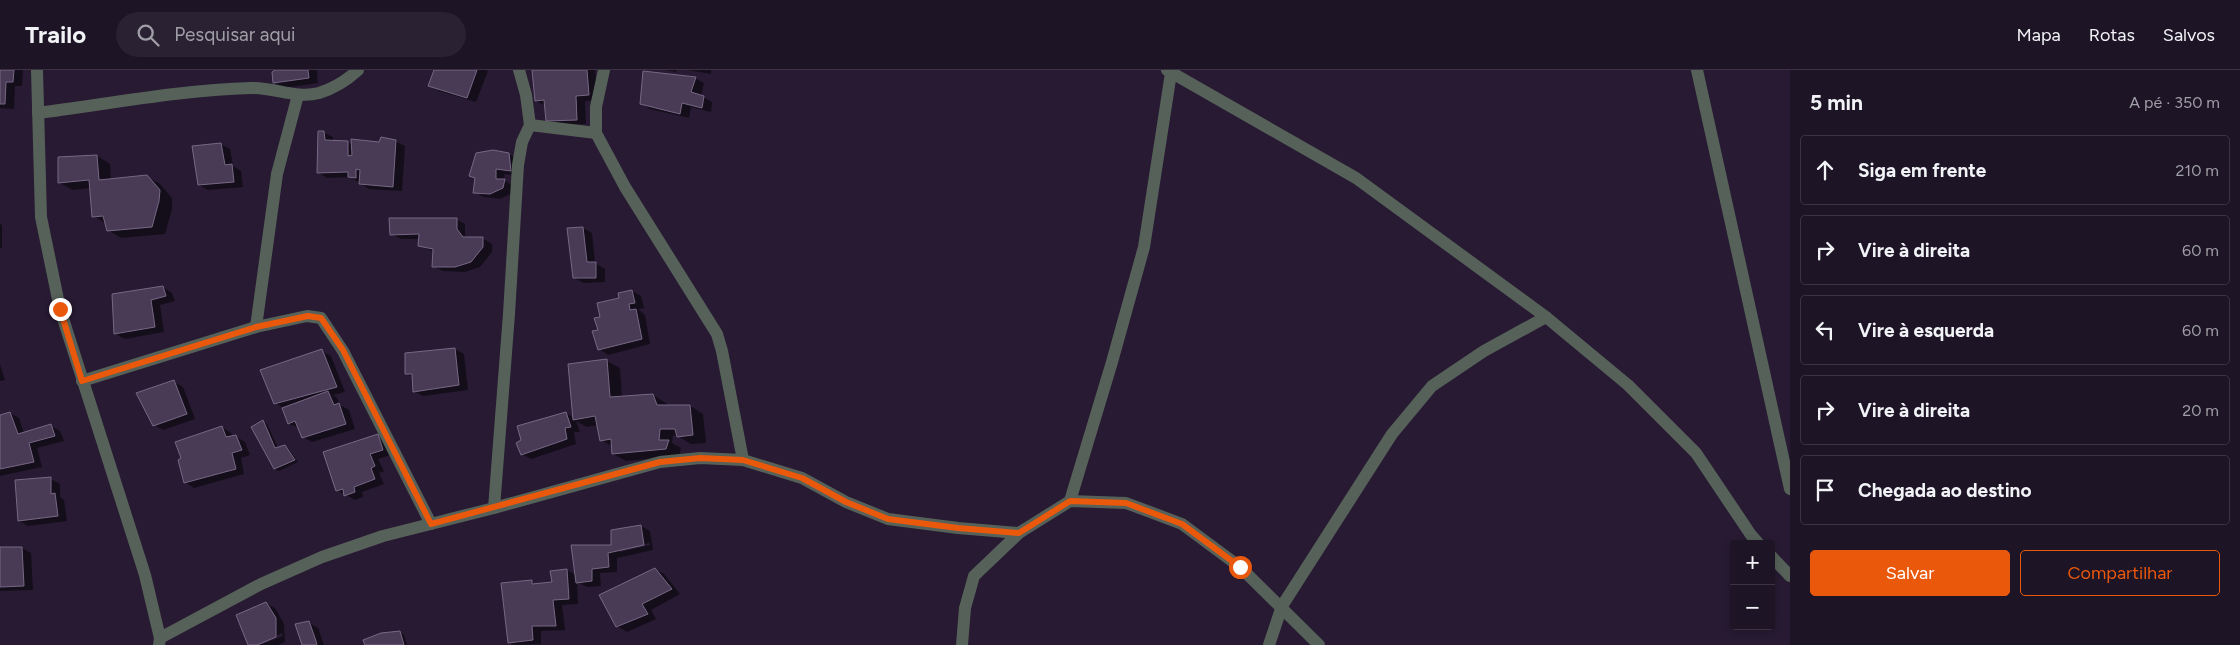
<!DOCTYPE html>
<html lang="pt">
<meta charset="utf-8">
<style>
body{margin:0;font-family:Figtree,sans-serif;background:#2a2132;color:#f1f3f6}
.controls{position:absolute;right:15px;bottom:15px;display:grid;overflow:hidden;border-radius:5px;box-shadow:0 2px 8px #0003}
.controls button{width:45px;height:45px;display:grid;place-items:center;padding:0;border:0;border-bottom:1px solid #3b3343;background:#1d1426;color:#f1f3f6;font:25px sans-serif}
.stop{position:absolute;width:15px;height:15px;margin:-11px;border:4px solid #ea580c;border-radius:50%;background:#fff}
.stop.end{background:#ea580c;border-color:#fff;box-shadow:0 1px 5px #0008}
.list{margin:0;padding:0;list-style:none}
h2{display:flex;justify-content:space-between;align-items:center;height:65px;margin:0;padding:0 20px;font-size:21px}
h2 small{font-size:16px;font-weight:400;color:#a09ea7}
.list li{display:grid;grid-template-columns:32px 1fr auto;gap:15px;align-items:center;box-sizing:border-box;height:70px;margin:0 10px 10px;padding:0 10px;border:1px solid #3b3343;border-radius:5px}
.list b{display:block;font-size:19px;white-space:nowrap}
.list em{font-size:16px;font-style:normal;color:#a09ea7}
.actions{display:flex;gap:10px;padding:15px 20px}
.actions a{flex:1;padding:11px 0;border:1px solid #ea580c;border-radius:5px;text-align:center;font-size:18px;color:#ea580c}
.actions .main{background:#ea580c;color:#fff}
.icon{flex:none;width:28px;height:28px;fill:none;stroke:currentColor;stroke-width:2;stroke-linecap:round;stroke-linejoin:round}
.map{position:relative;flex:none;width:1790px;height:575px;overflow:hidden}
header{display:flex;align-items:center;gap:30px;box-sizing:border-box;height:70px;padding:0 25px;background:#1d1426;border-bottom:1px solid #3b3343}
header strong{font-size:24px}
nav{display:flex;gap:28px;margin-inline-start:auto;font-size:18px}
.search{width:350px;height:45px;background:#2a2132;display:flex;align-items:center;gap:12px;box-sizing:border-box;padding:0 18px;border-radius:28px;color:#a09ea7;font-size:19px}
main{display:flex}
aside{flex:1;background:#1d1426}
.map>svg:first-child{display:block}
</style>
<header>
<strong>Trailo</strong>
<div class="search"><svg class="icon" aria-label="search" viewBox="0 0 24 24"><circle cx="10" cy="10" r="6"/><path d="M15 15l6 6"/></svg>Pesquisar aqui</div>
<nav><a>Mapa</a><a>Rotas</a><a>Salvos</a></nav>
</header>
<main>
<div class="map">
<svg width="1790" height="575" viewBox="0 0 1790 575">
<rect width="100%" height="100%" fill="#271a32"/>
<g fill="#0007" fill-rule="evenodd">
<path d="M0,0H23L22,16H15L14,39L0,38Z"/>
<path d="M277,0H317L318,13L283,18L274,12Z"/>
<path d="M435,0H485L488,1L476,32L439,21L429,16Z"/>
<path d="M534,0H595L598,30L585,31L586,54L557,55L547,50L546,36L536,31Z"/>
<path d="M665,0H677L676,2Z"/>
<path d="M688,0H711V4Z"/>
<path d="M695,8L704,13L701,26L712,32L711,42L691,37L689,48L650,39L641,33Z"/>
<path d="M323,62L333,67V71L348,72L353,75L395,71L405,76L402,121L369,119L350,107L327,108L318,102Z"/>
<path d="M220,74L230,79L233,96L241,101L243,117L208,120L199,115Z"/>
<path d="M509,84L518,89L520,106L504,104L505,111L514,116L512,123L500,129L484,127L474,122Z"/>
<path d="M97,86L110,94L111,110L146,106L160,114L172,128V139L165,164L121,168L108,160L106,154L94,146L91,118L73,120L60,113Z"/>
<path d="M456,149L465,154V165L468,168H482L492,174V182L480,197L465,202L443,201L433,196L434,182L420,176V169H401L391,164Z"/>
<path d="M0,154L2,155V178H0Z"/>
<path d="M583,158L592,163L595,193L605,199V212L584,213L574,208Z"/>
<path d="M163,217L172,223L175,231L160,235L164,262L125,269L116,264L113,225Z"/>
<path d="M632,221L641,226L644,238L638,239L645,245L650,274L608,285L599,279L602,248Z"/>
<path d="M455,279L464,284L468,320L423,326L414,321L413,307L407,304Z"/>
<path d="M322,281L331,286L345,322L333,325L337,328L340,335L349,340L355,359L312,372L303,367L299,358L289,354L284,338L275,333Z"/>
<path d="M607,291L620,298L622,328L653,325L666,333L668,336H690L703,344L706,373L691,374L678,366L673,365L672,373L681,378L679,386L626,391L613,384L612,376L601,370L598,355L587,357L576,351L580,362H574L576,374L531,389L522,384L566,343L574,348Z"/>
<path d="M0,294L5,310L0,311Z"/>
<path d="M174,312L183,317L195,349L163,360L154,355L138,324Z"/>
<path d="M10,343L19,348L24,363L51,356L60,361L64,371L37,378L42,397L0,406V346Z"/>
<path d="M263,351L267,354L278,378L284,376L289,379L298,392L279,401L275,399Z"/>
<path d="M222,357L231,363L233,367L235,366L245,372L250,385L241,388L244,404L194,418L185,412Z"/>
<path d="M378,365L387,371L391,385L378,389L384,401L379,403L384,414L362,422L363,427L355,430L337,420Z"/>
<path d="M51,409L60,414V427L64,430L67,451L28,456L19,451Z"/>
<path d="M641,456L650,461L653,480L617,488V502L600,503L601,516L587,517L577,512L578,534L562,535L565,560L541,561V574L514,575L509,572L531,511L538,515L553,514L552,502L567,500L576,505ZM650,473V475L620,482V479Z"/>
<path d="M0,478H22L31,483L33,520L0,521Z"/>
<path d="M655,499L664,504L680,524L651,540L656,549L627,562L617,556Z"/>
<path d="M265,533L275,538L284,554L285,572L278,575H260L283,566L282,563L255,575H250Z"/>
<path d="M309,553L318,558L324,575H304Z"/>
<path d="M400,562L404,565L407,575H366Z"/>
</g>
<g fill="#493b56" stroke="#776885">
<path d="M0,0H14L13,12H6L5,34H0Z"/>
<path d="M275,0H308L309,8L273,13L272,2Z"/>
<path d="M434,0H477L467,28L428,16Z"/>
<path d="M532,0H587L589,25L576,26L577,50L546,51L544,30L535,31Z"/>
<path d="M643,1L696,7L691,22L704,26L702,38L682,33L680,44L640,34Z"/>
<path d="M318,61H324L325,70L348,71V86L352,85L351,69L379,72L381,67L396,70L393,117L359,114L360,100L356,99V108L348,107V102L317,103Z"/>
<path d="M221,73L225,95L232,94L234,112L198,115L192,76Z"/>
<path d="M493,80L509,83L511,101L496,99V109H505L503,118L490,124L473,123L475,108L469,106L476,83Z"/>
<path d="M97,85L99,110L147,105L160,120L159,131L152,157L107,161L103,146L92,147L89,110L58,113V87Z"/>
<path d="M389,148H457V159L463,167H483V177L471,192L455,197H432L433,179L418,176L419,164L390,165Z"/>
<path d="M583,157L587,192H596V208H573L567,158Z"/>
<path d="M163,216L166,226L151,230L155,257L114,264L112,224Z"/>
<path d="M632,220L635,233L629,234L630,240L636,239L642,269L598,280L592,261L598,260L594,248L600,247L597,233L619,228L618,223Z"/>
<path d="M455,278L459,315L413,322L412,304H405V283Z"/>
<path d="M322,279L337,317L274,334L260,300Z"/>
<path d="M607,289L610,327L653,324L657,335H690L693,365L677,367L675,359H660L659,370H669L666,379L612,384L611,369L600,371L595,346L573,350L568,294Z"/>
<path d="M174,310L187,344L153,356L136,323Z"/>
<path d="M328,321L334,335L339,333L346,354L302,368L295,351L288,354L282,338Z"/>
<path d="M10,342L18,364L51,354L55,366L29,373L34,392L0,399V345Z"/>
<path d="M566,342L571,357L565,358L567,369L521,385L516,373L521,370L517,356Z"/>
<path d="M263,350L275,378L285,375L295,390L274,399L251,357Z"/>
<path d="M222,356L226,367L236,365L242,380L232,383L236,399L184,413L178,390L181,388L175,372Z"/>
<path d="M378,364L383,380L370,384L375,396L371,398L375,409L354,417L355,422L344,426L343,419L336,421L323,382Z"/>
<path d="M51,407V424L55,423L58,446L18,451L15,410Z"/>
<path d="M641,455L644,475L608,483L609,497L592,499V511L576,513L571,475H611V460Z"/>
<path d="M0,477H22L24,516L0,517Z"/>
<path d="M655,498L672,519L642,534L648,544L616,557L599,525Z"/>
<path d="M567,499L569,529L553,530L556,556H532L533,570L508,573L501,513L532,510V514L552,512L550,501Z"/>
<path d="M266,532L276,548V567L257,575H248L236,545Z"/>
<path d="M309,551L316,571L317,575H302L295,554Z"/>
<path d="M400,561L404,575H365L363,570L381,563Z"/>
</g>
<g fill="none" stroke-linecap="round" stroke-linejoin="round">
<g stroke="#566259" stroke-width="12">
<path d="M37,0L41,147L60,239L145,505L160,568L159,575"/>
<path d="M604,0L596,37V63L625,117L717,264L722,281L743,390"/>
<path d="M1167,0L1356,108L1546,247L1628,315L1696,383L1751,465L1759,474"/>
<path d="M1697,0L1790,419"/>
<path d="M38,43C108,34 179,20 251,18C274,17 296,29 319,23C335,18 346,11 358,0"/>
<path d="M530,55L596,63"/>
<path d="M256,257L277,104L298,25"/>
<path d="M82,311L256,257L307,246L321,248L343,281L431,454"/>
<path d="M1070,431L1112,292L1144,177L1171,3"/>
<path d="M494,438L509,244L518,95L522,72L530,55L526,25L519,0"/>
<path d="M1771,486L1790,506"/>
<path d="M160,568L261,514L322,487L383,466L494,438L660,392L700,388L743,390L802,408L846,432L888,449L958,458L1019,463L1070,431L1126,433L1182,454L1240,497L1319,575"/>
<path d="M962,575L965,538L974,506L1019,463"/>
<path d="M1269,575L1282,536L1392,364L1432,316L1484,281L1546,247"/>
</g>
</g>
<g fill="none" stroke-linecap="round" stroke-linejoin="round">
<path stroke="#ea580c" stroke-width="6" d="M60,239L82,311L256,257L308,246L321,248L343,280L431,454L660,392L700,388L743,390L802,408L846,432L888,449L958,458L1019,463L1070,431L1126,433L1182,454L1240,497"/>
</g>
</svg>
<div class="controls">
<button>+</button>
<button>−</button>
</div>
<div class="stop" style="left:1240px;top:497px"></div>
<div class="stop end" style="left:60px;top:239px"></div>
</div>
<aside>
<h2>5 min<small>A pé · 350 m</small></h2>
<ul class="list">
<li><svg class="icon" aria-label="ahead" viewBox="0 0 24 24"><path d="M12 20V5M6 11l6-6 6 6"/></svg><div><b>Siga em frente</b></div><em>210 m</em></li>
<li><svg class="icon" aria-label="right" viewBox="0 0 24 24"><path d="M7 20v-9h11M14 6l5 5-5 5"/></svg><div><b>Vire à direita</b></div><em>60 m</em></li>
<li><svg class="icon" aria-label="left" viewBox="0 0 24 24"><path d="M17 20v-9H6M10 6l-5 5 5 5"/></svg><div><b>Vire à esquerda</b></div><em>60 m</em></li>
<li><svg class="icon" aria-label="right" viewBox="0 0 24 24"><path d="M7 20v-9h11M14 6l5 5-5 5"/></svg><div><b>Vire à direita</b></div><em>20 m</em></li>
<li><svg class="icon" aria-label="arrive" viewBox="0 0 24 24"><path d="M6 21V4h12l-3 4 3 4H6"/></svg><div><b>Chegada ao destino</b></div></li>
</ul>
<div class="actions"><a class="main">Salvar</a><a>Compartilhar</a></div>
</aside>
</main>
